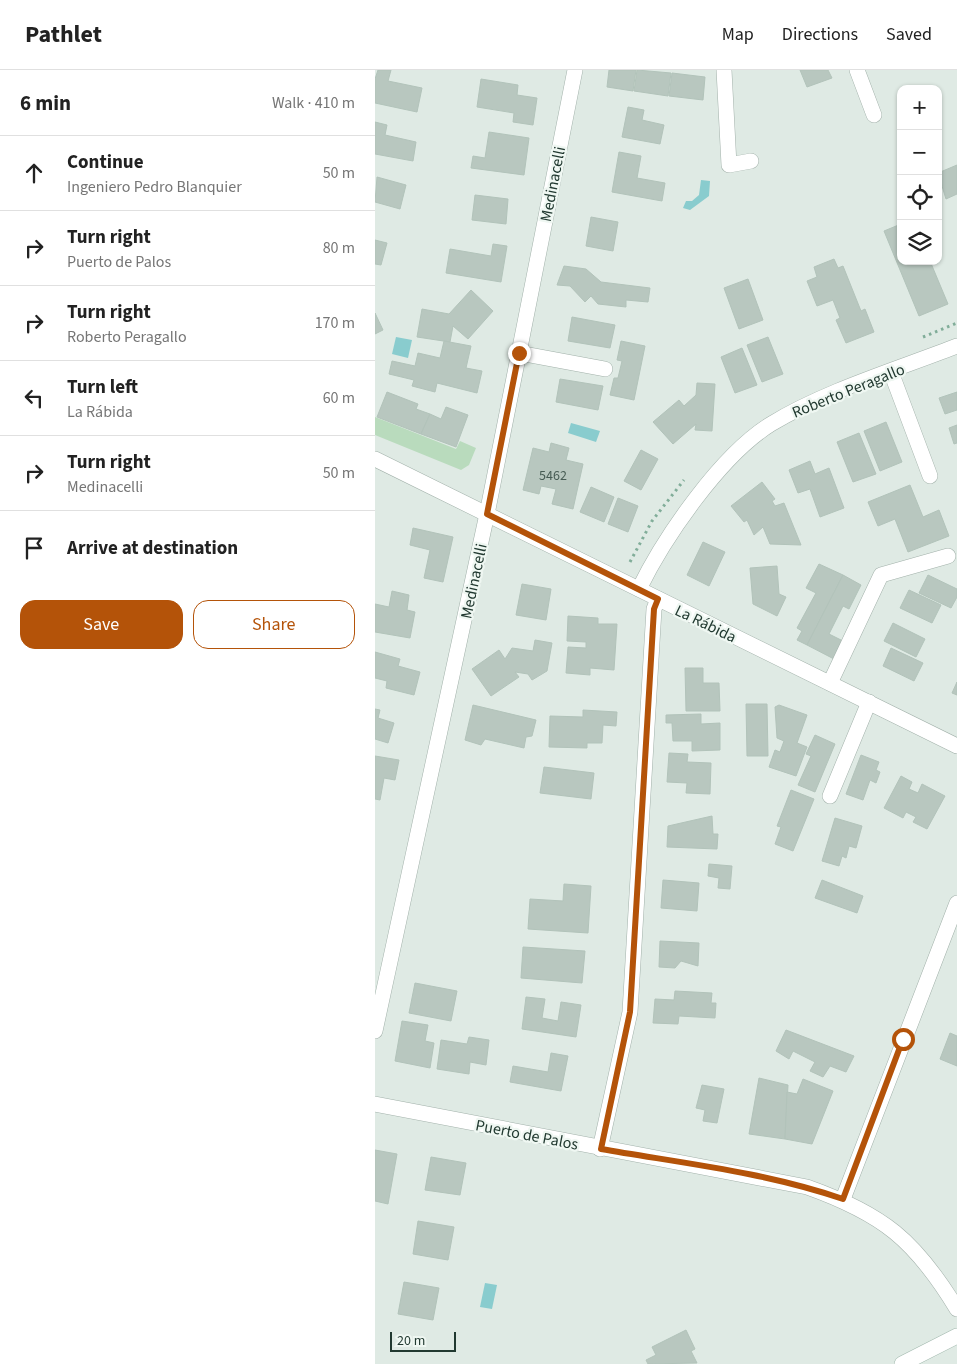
<!DOCTYPE html>
<meta charset="utf-8">
<style>
body{margin:0;font-family:"Source Sans 3",sans-serif;background:#f2f2f2;color:#222}
.controls{position:absolute;right:15px;top:15px;display:grid;overflow:hidden;border-radius:10px;box-shadow:0 1px 4px #0004}
.controls button{width:45px;height:45px;display:grid;place-items:center;padding:0;border:0;border-bottom:1px solid #e0e0e0;background:#fff;color:#222;font:25px sans-serif}
.scale{position:absolute;left:15px;bottom:12px;width:66px;box-sizing:border-box;padding-left:5px;border:2px solid #213930;border-top:0;font-size:14px;line-height:18px;white-space:nowrap;color:#213930;-webkit-text-stroke:4px #eff7f2;paint-order:stroke}
.stop{position:absolute;width:15px;height:15px;margin:-11px;border:4px solid #b45309;border-radius:50%;background:#fff}
.stop.end{background:#b45309;border-color:#fff;box-shadow:0 1px 5px #0008}
.list{margin:0;padding:0;list-style:none}
h2{display:flex;justify-content:space-between;align-items:center;height:65px;margin:0;padding:0 20px;font-size:21px}
h2 small{font-size:16px;font-weight:400;color:#767676}
.list li{display:grid;grid-template-columns:32px 1fr auto;gap:15px;align-items:center;box-sizing:border-box;height:75px;padding:0 20px;border-top:1px solid #e0e0e0}
.list b{display:block;font-size:19px;white-space:nowrap}
.list p{margin:0;font-size:16px;white-space:nowrap;color:#767676}
.list em{font-size:16px;font-style:normal;color:#767676}
.actions{display:flex;gap:10px;padding:15px 20px}
.actions a{flex:1;padding:11px 0;border:1px solid #b45309;border-radius:15px;text-align:center;font-size:18px;color:#b45309}
.actions .main{background:#b45309;color:#fff}
.icon{flex:none;width:28px;height:28px;fill:none;stroke:currentColor;stroke-width:2;stroke-linecap:round;stroke-linejoin:round}
.map{position:relative;flex:none;width:582px;height:1294px;overflow:hidden}
header{display:flex;align-items:center;gap:30px;box-sizing:border-box;height:70px;padding:0 25px;background:#fff;border-bottom:1px solid #e0e0e0}
header strong{font-size:24px}
nav{display:flex;gap:28px;margin-inline-start:auto;font-size:18px}
main{display:flex}
aside{flex:1;background:#fff}
.map>svg:first-child{display:block}
</style>
<header>
<strong>Pathlet</strong>
<nav><a>Map</a><a>Directions</a><a>Saved</a></nav>
</header>
<main>
<aside>
<h2>6 min<small>Walk · 410 m</small></h2>
<ul class="list">
<li><svg class="icon" aria-label="ahead" viewBox="0 0 24 24"><path d="M12 20V5M6 11l6-6 6 6"/></svg><div><b>Continue</b><p>Ingeniero Pedro Blanquier</p></div><em>50 m</em></li>
<li><svg class="icon" aria-label="right" viewBox="0 0 24 24"><path d="M7 20v-9h11M14 6l5 5-5 5"/></svg><div><b>Turn right</b><p>Puerto de Palos</p></div><em>80 m</em></li>
<li><svg class="icon" aria-label="right" viewBox="0 0 24 24"><path d="M7 20v-9h11M14 6l5 5-5 5"/></svg><div><b>Turn right</b><p>Roberto Peragallo</p></div><em>170 m</em></li>
<li><svg class="icon" aria-label="left" viewBox="0 0 24 24"><path d="M17 20v-9H6M10 6l-5 5 5 5"/></svg><div><b>Turn left</b><p>La Rábida</p></div><em>60 m</em></li>
<li><svg class="icon" aria-label="right" viewBox="0 0 24 24"><path d="M7 20v-9h11M14 6l5 5-5 5"/></svg><div><b>Turn right</b><p>Medinacelli</p></div><em>50 m</em></li>
<li><svg class="icon" aria-label="arrive" viewBox="0 0 24 24"><path d="M6 21V4h12l-3 4 3 4H6"/></svg><div><b>Arrive at destination</b></div></li>
</ul>
<div class="actions"><a class="main">Save</a><a>Share</a></div>
</aside>
<div class="map">
<svg width="582" height="1294" viewBox="0 0 582 1294">
<rect width="100%" height="100%" fill="#dfeae4"/>
<path fill="#b9dbbd" d="M0,347L81,379L85,371L101,378L94,395L86,400L0,365Z"/>
<g fill="#89ccce">
<path d="M326,110L335,111L334,126L315,140L308,138L311,131H317L324,125Z"/>
<path d="M21,267L37,270L33,288L17,284Z"/>
<path d="M196,353L225,361L221,372L193,363Z"/>
<path d="M110,1213L122,1215L117,1239L105,1237Z"/>
</g>
<g fill="#b8c7bf" stroke="#b2c3ba">
<path d="M3,0H16L13,11L47,18L42,42L0,33V9Z"/>
<path d="M234,0H261L258,21L232,17Z"/>
<path d="M262,0L296,3L293,26L259,21Z"/>
<path d="M425,0H453L457,8L432,17Z"/>
<path d="M297,3L330,7L328,30L294,26Z"/>
<path d="M106,9L143,15L142,25L162,28L158,55L138,52L139,43L102,37Z"/>
<path d="M253,37L269,40L267,50L289,55L285,74L247,67Z"/>
<path d="M0,52L12,55L10,65L41,72L38,91L0,84Z"/>
<path d="M114,62L154,68L149,105L96,98L98,86L110,88Z"/>
<path d="M244,82L266,86L262,108L290,113L287,131L237,122Z"/>
<path d="M582,95V124L571,129L563,103Z"/>
<path d="M2,107L31,115L25,139L0,132Z"/>
<path d="M100,125L133,129L131,154L97,150Z"/>
<path d="M216,147L243,152L238,181L211,176Z"/>
<path d="M526,154V191H555L573,234L544,246L509,161Z"/>
<path d="M0,170L12,173L6,195L0,194Z"/>
<path d="M118,174L132,176L126,212L71,203L75,179L116,186Z"/>
<path d="M459,189L463,198L468,196L486,241L490,239L499,262L471,273L461,250L465,248L458,230L442,236L432,211L442,207L439,197Z"/>
<path d="M189,196L211,199L226,212L275,218L273,232L251,230V237L223,234L216,226L210,232L195,216L182,215Z"/>
<path d="M373,209L388,250L364,259L349,218Z"/>
<path d="M96,220L118,241L93,269L78,256L75,272L42,267L47,239L74,244Z"/>
<path d="M0,243L8,260L0,264Z"/>
<path d="M197,247L240,255L235,278L193,271Z"/>
<path d="M393,267L408,304L387,312L372,275Z"/>
<path d="M69,271L96,276L91,298L107,301L102,323L62,313L60,322L37,316L39,310L14,304L17,291L40,296L43,283L65,288Z"/>
<path d="M246,271L270,276L259,330L235,325L239,308H243L247,291L242,290Z"/>
<path d="M367,278L382,315L360,323L346,287Z"/>
<path d="M185,309L228,316L223,340L181,332Z"/>
<path d="M322,313L340,314L337,361L320,360L321,354L298,374L278,352L304,330L309,336L321,325Z"/>
<path d="M12,322L43,334L41,339L55,344L46,364L2,347Z"/>
<path d="M582,322V340L570,344L564,328Z"/>
<path d="M71,337L93,345L81,377L46,364L55,344L66,349Z"/>
<path d="M511,352L527,392L505,401L489,361Z"/>
<path d="M582,355V373L579,374L574,358Z"/>
<path d="M484,363L501,404L478,412L462,372Z"/>
<path d="M176,373L194,378L191,390L208,394L198,439L177,434L181,419L166,416L164,424L148,420L158,378L174,382Z"/>
<path d="M266,380L283,389L266,420L249,411Z"/>
<path d="M435,391L440,404L454,398L469,438L445,447L435,419L423,423L414,400Z"/>
<path d="M387,412L400,429L397,431L400,436L409,433L426,475L395,474L388,457L379,465L372,450L369,452L356,436Z"/>
<path d="M535,415L548,447L564,440L574,466L533,482L520,449L503,456L493,432Z"/>
<path d="M216,417L239,427L229,452L205,442Z"/>
<path d="M243,428L263,436L253,462L233,454Z"/>
<path d="M38,458L78,467L68,512L49,508L55,480L35,475Z"/>
<path d="M328,472L350,482L334,516L312,505Z"/>
<path d="M444,494L468,505L432,575L422,570L427,561L422,558L441,523L431,518Z"/>
<path d="M402,496L404,524L411,527L402,546L378,534L375,498Z"/>
<path d="M468,505L486,515L474,539L468,536L454,564L468,571L459,589L432,575Z"/>
<path d="M553,505L582,519V527L576,538L544,523Z"/>
<path d="M147,514L176,519L171,550L141,545Z"/>
<path d="M534,520L566,535L557,553L525,538Z"/>
<path d="M17,521L34,525L32,540L40,542L35,568L0,562V534L14,537Z"/>
<path d="M193,546L223,548V554H242L239,600L215,598V605L191,603L193,577L211,578V572L192,571Z"/>
<path d="M518,553L550,569L541,587L509,571Z"/>
<path d="M160,570L177,573L172,601L157,610L153,604L140,602L144,607L116,626L97,599L124,580L130,589L137,578L158,581Z"/>
<path d="M516,578L548,593L539,611L508,596Z"/>
<path d="M0,582L25,589L23,596L45,602L39,625L11,618L12,611L0,608Z"/>
<path d="M310,598H328V613H344L345,641H311Z"/>
<path d="M582,612V625L577,623Z"/>
<path d="M371,634H392L393,686H372Z"/>
<path d="M98,635L161,650L157,666L151,667L149,678L110,669L106,675L90,670Z"/>
<path d="M404,635L432,645L422,673L432,677L421,706L394,697L400,680L405,682L409,671L402,668L400,637Z"/>
<path d="M0,639L5,640L3,648L19,653L13,673L0,669Z"/>
<path d="M208,640L242,642L241,656L228,655L227,673H212V678L174,677L175,646L208,647Z"/>
<path d="M326,644V654L345,653V680L317,681V671H298L297,653H291V645Z"/>
<path d="M440,665L460,674L440,722L423,715L436,686L431,684Z"/>
<path d="M294,683L313,684L312,692L336,693L335,724L311,723L312,713L292,712Z"/>
<path d="M486,685L504,692L501,700L505,702L501,713L495,710L488,730L471,724Z"/>
<path d="M0,686L24,690L20,710L9,708L5,730L0,729Z"/>
<path d="M169,697L219,703L216,729L165,723Z"/>
<path d="M526,706L537,712L534,719L543,723L547,714L570,726L552,759L538,752L541,747L531,742L528,748L509,738Z"/>
<path d="M416,720L439,729L418,781L400,774L406,757L402,756Z"/>
<path d="M337,746L338,764H343L342,779L292,777L293,756Z"/>
<path d="M460,748L487,756L481,778L474,776L471,788L467,786L464,796L447,791Z"/>
<path d="M334,794L357,796L355,819L343,818L344,808L333,806Z"/>
<path d="M288,810L324,813L322,841L286,838Z"/>
<path d="M447,810L488,826L482,843L440,828Z"/>
<path d="M189,814L216,816L213,863L153,859L155,829L188,831Z"/>
<path d="M285,871L324,873L323,896L306,891L300,898L284,897Z"/>
<path d="M148,877L210,881L207,913L146,908Z"/>
<path d="M40,913L82,921L76,951L34,943Z"/>
<path d="M300,921L337,923L336,933H341L340,948L304,946L303,954L278,953L280,929L299,930Z"/>
<path d="M151,927L170,929L167,948L183,951L186,932L206,935L201,967L147,959Z"/>
<path d="M27,951L53,955L50,971L59,973L55,998L20,991Z"/>
<path d="M411,960L479,986L471,1002L455,996L448,1007L435,1001L440,992L418,981L414,989L401,981Z"/>
<path d="M575,963L582,966V996L565,989Z"/>
<path d="M94,967L114,970L111,995L95,992L94,1004L62,999L66,970L92,974Z"/>
<path d="M176,983L193,986L186,1021L135,1012L138,996L173,1002Z"/>
<path d="M384,1008L413,1015L410,1069L374,1064Z"/>
<path d="M428,1009L458,1021L437,1074L410,1069L412,1022L422,1024Z"/>
<path d="M327,1015L349,1019L342,1053L328,1051L330,1040L321,1038Z"/>
<path d="M0,1080L22,1084L13,1134L0,1131Z"/>
<path d="M56,1087L91,1093L85,1125L50,1120Z"/>
<path d="M43,1151L79,1157L73,1190L38,1184Z"/>
<path d="M29,1212L64,1218L58,1250L23,1244Z"/>
<path d="M311,1260L320,1279L316,1281L322,1293L273,1294L271,1290L281,1285L277,1277Z"/>
</g>
<g fill="none" stroke-linecap="round" stroke-linejoin="round">
<defs>
<g id="street">
<path d="M349,0L354,95L376,91"/>
<path d="M482,0L499,45"/>
<path d="M144,283L230,299"/>
<path d="M516,302L555,406"/>
<path d="M0,389L582,676"/>
<path d="M264,519C290,466 346,385 396,354C450,321 523,299 582,276"/>
<path d="M455,613L506,505L573,486"/>
<path d="M455,726L494,632"/>
<path d="M0,961L112,444L200,0"/>
<path d="M0,1034L432,1117C508,1144 540,1170 582,1239"/>
<path d="M225,1079L255,942L279,539L283,529"/>
<path d="M468,1129L582,833"/>
</g>
<path id="secondary" d="M527,1294L582,1266"/>
</defs>
<use href="#street" stroke="#a2b1aa" stroke-width="16"/>
<use href="#secondary" stroke="#a1b8ad" stroke-width="16"/>
<g stroke="#81ad99" stroke-width="3" stroke-dasharray="2.5 4" stroke-linecap="butt">
<path d="M548,267L582,253"/>
<path d="M255,492L277,451L309,410"/>
</g>
<use href="#street" stroke="#fff" stroke-width="15"/>
<use href="#secondary" stroke="#fff" stroke-width="15"/>
</g>
<g fill="none" stroke-linecap="round" stroke-linejoin="round">
<path stroke="#b45309" stroke-width="6" d="M144,283L112,444L283,529L279,539L255,942L226,1079C306,1093 390,1102 468,1129L528,969"/>
</g>
<g text-anchor="middle" stroke-width="4.5" stroke-linejoin="round" paint-order="stroke">
<g font-size="14" fill="#475c54">
<text x="178" y="410">5462</text>
</g>
<g font-size="16" fill="#213930" stroke="#eff7f2">
<text transform="translate(177 114) rotate(-79)" y="6">Medinacelli</text>
<text transform="translate(473 320) rotate(-22)" y="6">Roberto Peragallo</text>
<text transform="translate(98 511) rotate(-78)" y="6">Medinacelli</text>
<text transform="translate(331 553) rotate(26)" y="6">La Rábida</text>
<text transform="translate(152 1064) rotate(11)" y="6">Puerto de Palos</text>
</g>
</g>
</svg>
<div class="controls">
<button>+</button>
<button>−</button>
<button><svg class="icon" aria-label="locate" viewBox="0 0 24 24"><circle cx="12" cy="12" r="6"/><path d="M12 2v4M12 18v4M2 12h4M18 12h4"/></svg></button>
<button><svg class="icon" aria-label="layers" viewBox="0 0 24 24"><path d="M12 4l9 5-9 5-9-5zM3 14l9 5 9-5"/></svg></button>
</div>
<div class="scale">20 m</div>
<div class="stop" style="left:528px;top:969px"></div>
<div class="stop end" style="left:144px;top:283px"></div>
</div>
</main>
